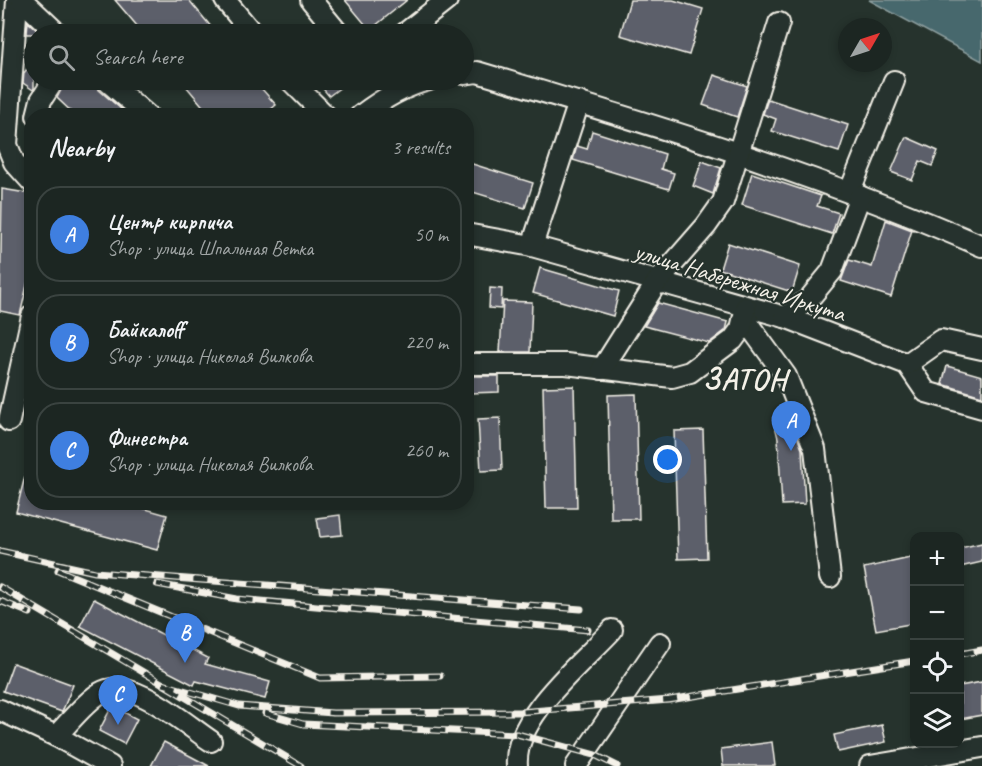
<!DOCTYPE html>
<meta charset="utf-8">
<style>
body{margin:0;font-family:Caveat,sans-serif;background:#252e2a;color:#f1f3f6}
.controls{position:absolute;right:18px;bottom:18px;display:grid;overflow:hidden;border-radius:12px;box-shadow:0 3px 9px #0003}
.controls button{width:54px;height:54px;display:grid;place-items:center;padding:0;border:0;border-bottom:2px solid #3a4340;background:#1c2622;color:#f1f3f6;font:30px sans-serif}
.compass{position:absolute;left:838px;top:18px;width:54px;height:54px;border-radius:50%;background:#1c2622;box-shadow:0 3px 9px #0003;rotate:51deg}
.you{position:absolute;left:668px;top:460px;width:21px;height:21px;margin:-15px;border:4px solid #fff;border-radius:50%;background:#1a73e8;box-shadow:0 0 0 9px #1a73e833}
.badge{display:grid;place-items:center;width:39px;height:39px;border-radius:50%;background:#db2777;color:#fff;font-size:20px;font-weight:700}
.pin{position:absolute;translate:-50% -50px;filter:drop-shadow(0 2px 3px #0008)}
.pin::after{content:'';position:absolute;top:32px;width:21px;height:18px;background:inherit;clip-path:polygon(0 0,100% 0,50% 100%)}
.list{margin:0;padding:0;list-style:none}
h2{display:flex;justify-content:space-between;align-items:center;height:78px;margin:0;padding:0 24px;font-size:26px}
h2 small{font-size:20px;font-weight:400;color:#a0a5a5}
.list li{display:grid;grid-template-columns:39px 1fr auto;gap:18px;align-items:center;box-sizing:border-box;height:96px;margin:0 12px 12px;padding:0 12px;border:2px solid #3a4340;border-radius:24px}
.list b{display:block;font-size:22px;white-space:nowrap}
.list p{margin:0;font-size:20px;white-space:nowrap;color:#a0a5a5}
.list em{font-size:20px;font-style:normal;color:#a0a5a5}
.icon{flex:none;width:33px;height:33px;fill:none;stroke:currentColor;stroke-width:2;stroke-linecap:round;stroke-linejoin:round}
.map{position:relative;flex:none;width:982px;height:766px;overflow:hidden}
.search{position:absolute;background:#1c2622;box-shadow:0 3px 9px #0003;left:24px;top:24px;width:450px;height:66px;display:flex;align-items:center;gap:15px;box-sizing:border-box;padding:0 21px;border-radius:33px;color:#a0a5a5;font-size:22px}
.panel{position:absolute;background:#1c2622;box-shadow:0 3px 9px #0003;left:24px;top:108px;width:450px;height:402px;border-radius:24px}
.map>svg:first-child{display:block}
</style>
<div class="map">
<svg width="982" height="766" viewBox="0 0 982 766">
<rect width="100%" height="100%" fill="#26332d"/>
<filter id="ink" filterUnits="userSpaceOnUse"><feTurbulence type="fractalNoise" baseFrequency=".0167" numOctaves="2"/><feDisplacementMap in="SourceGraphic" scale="12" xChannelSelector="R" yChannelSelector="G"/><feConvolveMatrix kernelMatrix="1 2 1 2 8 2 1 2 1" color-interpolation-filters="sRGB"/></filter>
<g filter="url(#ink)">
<path fill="#47676d" stroke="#8c9e9e" stroke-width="1.5" d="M870,0H982V61L869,0Z"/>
<g fill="#5c5e6b" stroke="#f4f1e8" stroke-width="1.5">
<path d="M115,0H189L217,34H144Z"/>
<path d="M345,0H407L370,30Z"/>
<path d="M630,0H673L703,9L689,55L620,35Z"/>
<path d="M28,22L41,34H27Z"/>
<path d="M34,59V88L33,90L23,83L24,73Z"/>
<path d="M714,75L747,86L737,117L703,105Z"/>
<path d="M66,80H92L98,89L129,116H76L57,98Z"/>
<path d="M181,80H254L276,105L263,116H211Z"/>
<path d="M316,80H350L329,96Z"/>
<path d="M768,99L848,125L839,152L772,131L776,119L763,114Z"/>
<path d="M592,131L665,154L661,169L674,173L669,189L573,160L577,146L587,149Z"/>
<path d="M906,137L938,151L932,166L920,161L912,180L891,172Z"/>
<path d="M702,161L721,168L713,194L693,186Z"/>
<path d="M466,162L533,183L525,208L466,190Z"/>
<path d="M752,173L821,196L817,206L839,213L832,234L742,205Z"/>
<path d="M2,189L32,194V264L20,315L0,311Z"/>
<path d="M886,220L912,230L891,297L841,281L849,260L872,267Z"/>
<path d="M728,243L800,266L792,292L720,269Z"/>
<path d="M540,268L619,291L613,316L533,293Z"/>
<path d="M490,288L502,289L501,309L489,308Z"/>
<path d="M503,301L532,302L530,352H500Z"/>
<path d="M658,303L728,322L726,330L709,343L644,326Z"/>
<path d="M947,366L982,376V396L942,384Z"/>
<path d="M470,376H499V392L470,393Z"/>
<path d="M574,386L577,508H546L543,387Z"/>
<path d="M636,394L639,519H611L608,395Z"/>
<path d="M789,416L802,449L805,504L782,505L778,438L773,418Z"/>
<path d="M500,418L502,470L481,471L478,419Z"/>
<path d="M703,430L707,558L678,559L674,431Z"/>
<path d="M27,468L32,469V502H121L167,515L157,550L16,512Z"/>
<path d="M340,515L342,535L320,537L317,518Z"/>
<path d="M982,543V562L960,567V548Z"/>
<path d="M915,557V623L876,630L864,568Z"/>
<path d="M94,599L208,658L205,664L270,682L265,699L196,681L194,685L80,626Z"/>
<path d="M13,663L73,685L62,712L3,691Z"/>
<path d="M982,682V715L960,719V686Z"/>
<path d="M112,706L137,719L124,744L99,731Z"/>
<path d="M882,725L886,742L838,752L834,735Z"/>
<path d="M164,742L209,766H151Z"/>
<path d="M772,742L775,766H723L721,749Z"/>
</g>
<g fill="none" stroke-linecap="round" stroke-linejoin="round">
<defs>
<g id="minor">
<path d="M17,0L7,145L14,162L32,182"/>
<path d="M22,0L58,34"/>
<path d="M225,0L253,34"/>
<path d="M311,0L339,34"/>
<path d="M404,34L447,0"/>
<path d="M464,74L477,72C648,123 818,174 982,246"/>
<path d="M106,80L148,116"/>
<path d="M290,80L326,116"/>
<path d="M37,116L41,100L54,80"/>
<path d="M360,116C381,100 403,86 429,80"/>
<path d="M850,191L894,81"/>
<path d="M466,234L532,246L785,317L907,364L926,392L982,408"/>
<path d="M532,246L579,102"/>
<path d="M745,314L751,328L786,376L815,449L830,577"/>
<path d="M785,317L809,299L832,271L860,196"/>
<path d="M466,364H566L672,377L690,372L733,340L741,329L746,307"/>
<path d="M907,364L941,340L982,349"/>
<path d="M602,369L657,282L706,226L723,202L779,23"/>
<path d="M9,421L32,316"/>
<path d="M0,710L56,736L110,766"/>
<path d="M56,736C70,722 84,703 100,693C130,674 185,724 211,741"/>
<path d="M517,766C513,717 582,663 612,630"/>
<path d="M576,766L660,643"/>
<path d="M870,766L982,747"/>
</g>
</defs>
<use href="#minor" stroke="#f4f1e8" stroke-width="24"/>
<use href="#minor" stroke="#26332d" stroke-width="20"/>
<defs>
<g id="rail">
<path d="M0,551L95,572L581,609"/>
<path d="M58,570L320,678L440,676"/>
<path d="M157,584L237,599L588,630"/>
<path d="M0,587L301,766"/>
<path d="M0,601L30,613"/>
<path d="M960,654L982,650"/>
<path d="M163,684L239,706L333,713L519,712L669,700L914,661"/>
<path d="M265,713L303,724L517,734L595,755L617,766"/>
</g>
</defs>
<use href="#rail" stroke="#f4f1e8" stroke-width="7"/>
<use href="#rail" stroke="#26332d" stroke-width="4.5" stroke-dasharray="14" stroke-linecap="butt"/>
</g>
</g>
<g text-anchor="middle" stroke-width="4.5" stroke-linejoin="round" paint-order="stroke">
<g font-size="24" fill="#f4f1e8" stroke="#26332d">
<text transform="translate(740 282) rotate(17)" y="8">улица Набережная Иркута</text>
</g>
<g font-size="30" font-weight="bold" letter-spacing="1.5" fill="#f4f1e8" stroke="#26332d">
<text x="745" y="389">ЗАТОН</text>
</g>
</g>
</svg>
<div class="controls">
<button>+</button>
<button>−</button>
<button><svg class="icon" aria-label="locate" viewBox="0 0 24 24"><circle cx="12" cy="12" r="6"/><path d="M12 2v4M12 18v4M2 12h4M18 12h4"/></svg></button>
<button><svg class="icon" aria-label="layers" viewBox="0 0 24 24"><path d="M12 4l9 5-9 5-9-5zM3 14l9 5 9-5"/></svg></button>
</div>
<svg class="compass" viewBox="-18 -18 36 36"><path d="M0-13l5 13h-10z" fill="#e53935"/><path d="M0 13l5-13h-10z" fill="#a0a5a5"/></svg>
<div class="you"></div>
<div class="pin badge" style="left:791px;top:451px;background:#3f7fe0">A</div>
<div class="pin badge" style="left:185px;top:663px;background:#3f7fe0">B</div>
<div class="pin badge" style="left:118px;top:725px;background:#3f7fe0">C</div>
<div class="search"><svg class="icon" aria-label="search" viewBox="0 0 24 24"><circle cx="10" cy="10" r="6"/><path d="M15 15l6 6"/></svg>Search here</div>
<section class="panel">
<h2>Nearby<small>3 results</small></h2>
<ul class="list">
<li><span class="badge" style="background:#3f7fe0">A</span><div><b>Центр кирпича</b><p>Shop · улица Шпальная Ветка</p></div><em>50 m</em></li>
<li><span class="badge" style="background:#3f7fe0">B</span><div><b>Байкалoff</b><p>Shop · улица Николая Вилкова</p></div><em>220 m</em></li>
<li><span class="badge" style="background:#3f7fe0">C</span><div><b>Финестра</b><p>Shop · улица Николая Вилкова</p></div><em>260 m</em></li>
</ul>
</section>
</div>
